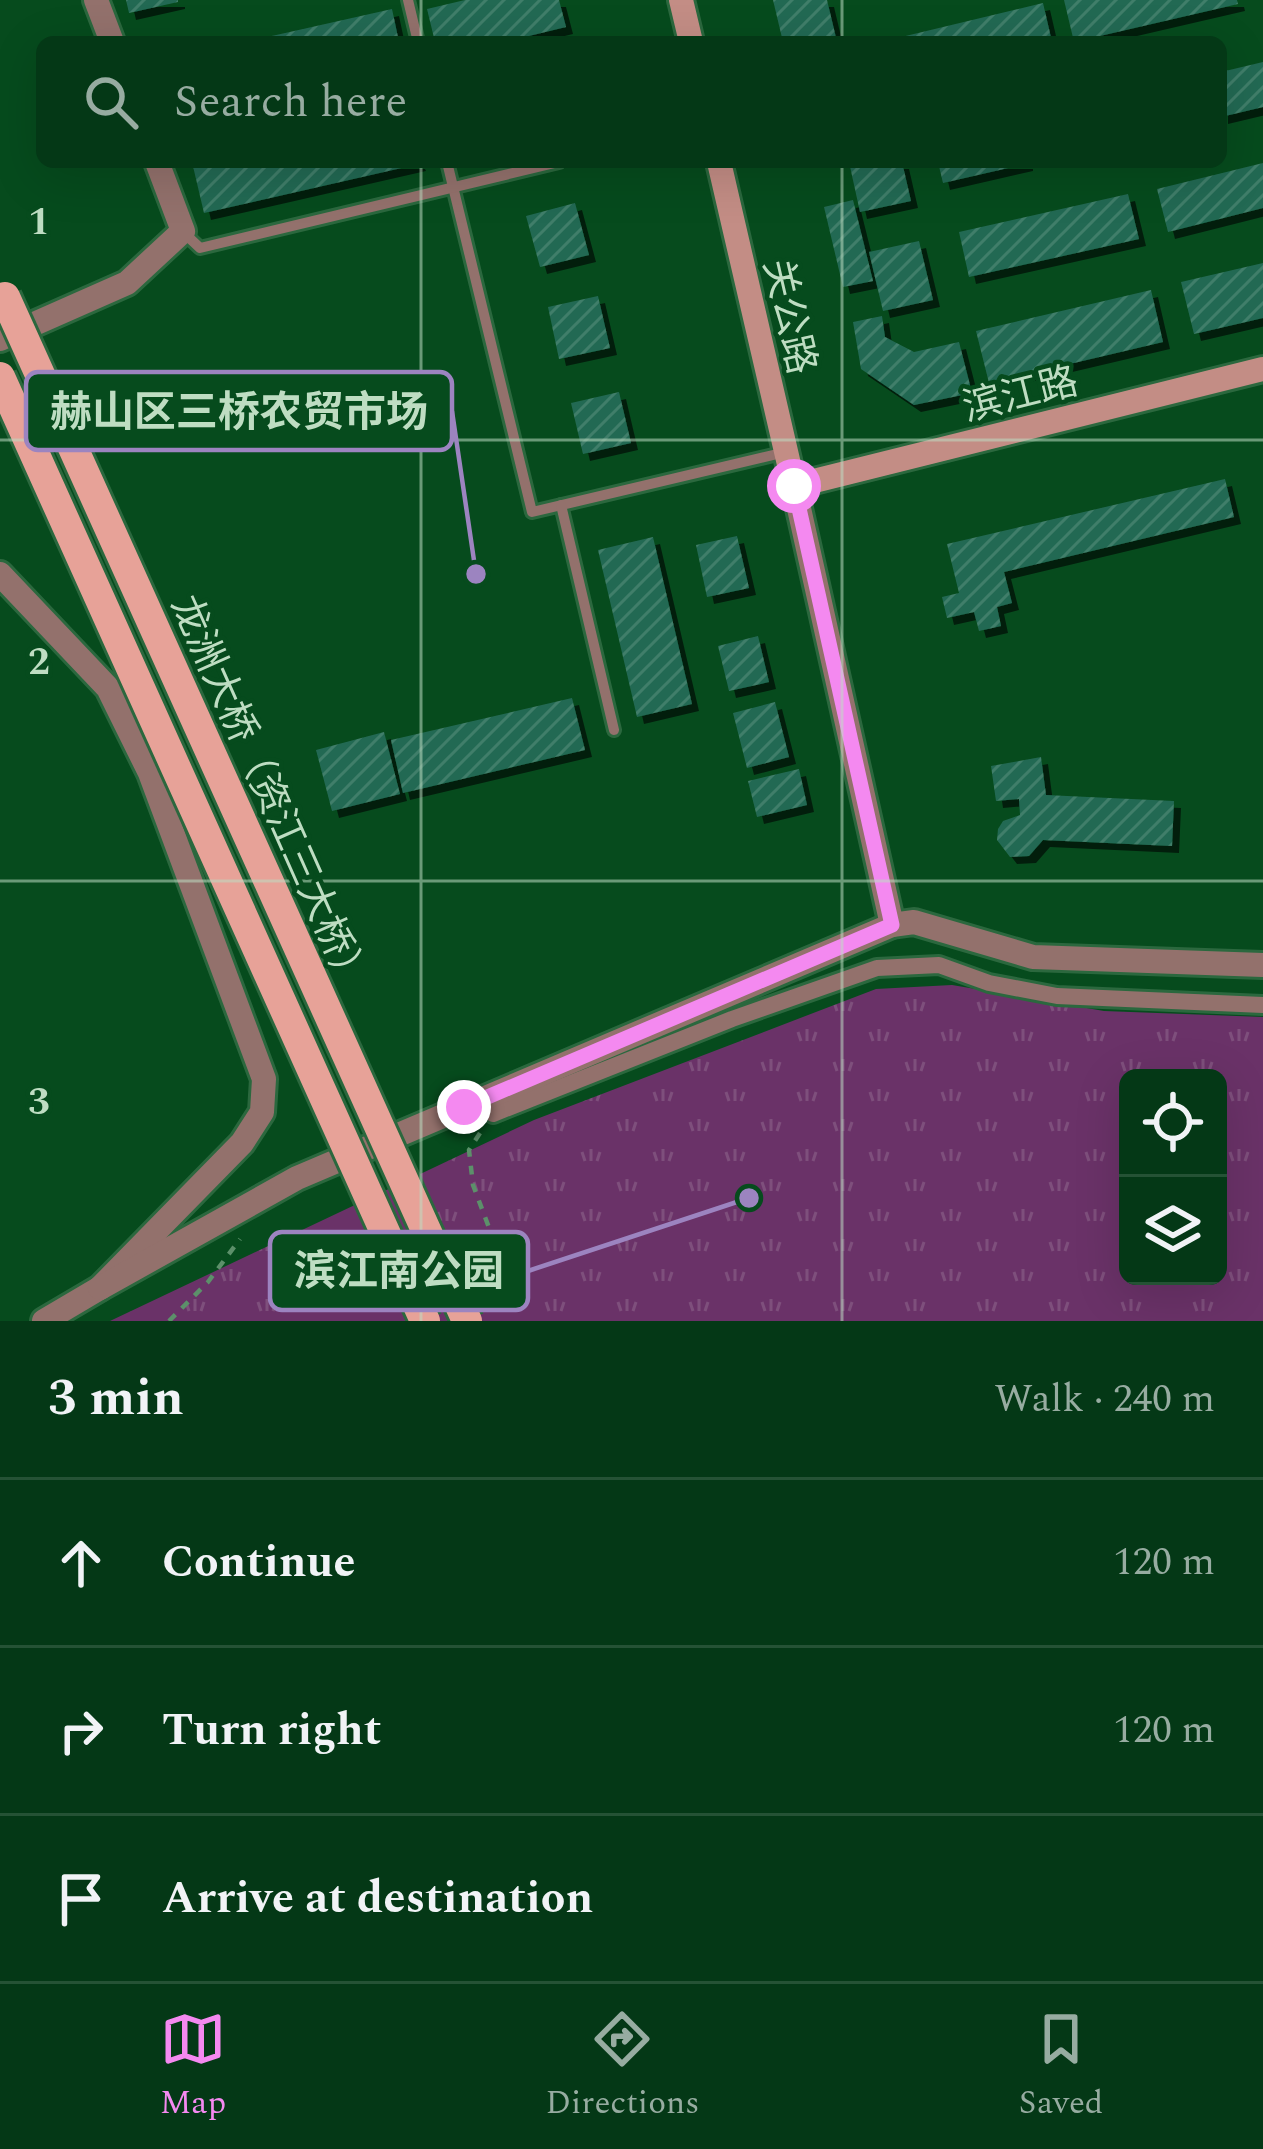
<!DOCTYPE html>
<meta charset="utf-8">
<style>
body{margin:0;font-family:Spectral,"Noto Sans SC",serif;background:#0d3f1f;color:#f1f3f6}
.controls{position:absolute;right:36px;bottom:36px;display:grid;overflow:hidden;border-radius:18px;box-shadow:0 12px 48px #0002}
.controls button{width:108px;height:108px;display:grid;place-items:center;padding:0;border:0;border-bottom:3px solid #255235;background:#043816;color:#f1f3f6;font:60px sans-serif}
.stop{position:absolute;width:36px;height:36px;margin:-27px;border:9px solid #f489f0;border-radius:50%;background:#fff}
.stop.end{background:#f489f0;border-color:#fff;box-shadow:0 3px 12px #0008}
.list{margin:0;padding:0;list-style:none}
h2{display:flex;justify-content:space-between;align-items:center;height:156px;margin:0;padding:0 48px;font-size:51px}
h2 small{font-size:39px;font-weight:400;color:#97aca1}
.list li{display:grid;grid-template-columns:78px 1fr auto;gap:36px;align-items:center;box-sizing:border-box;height:168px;padding:0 48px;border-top:3px solid #255235}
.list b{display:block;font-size:45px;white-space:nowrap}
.list em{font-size:39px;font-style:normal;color:#97aca1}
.icon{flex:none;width:66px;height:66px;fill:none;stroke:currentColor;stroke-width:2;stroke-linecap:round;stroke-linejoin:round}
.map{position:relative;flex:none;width:1263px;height:1321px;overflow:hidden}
.search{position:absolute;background:#043816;box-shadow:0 12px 48px #0002;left:36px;right:36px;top:36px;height:132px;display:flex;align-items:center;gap:30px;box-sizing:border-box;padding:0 42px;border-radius:18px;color:#97aca1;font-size:45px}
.sheet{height:660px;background:#043816}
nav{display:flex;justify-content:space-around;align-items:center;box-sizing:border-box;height:168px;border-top:3px solid #255235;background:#043816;font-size:33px;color:#97aca1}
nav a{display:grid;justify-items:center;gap:6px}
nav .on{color:#f489f0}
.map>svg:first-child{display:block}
</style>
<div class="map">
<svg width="1263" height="1321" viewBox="0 0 1263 1321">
<defs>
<pattern id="grass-tufts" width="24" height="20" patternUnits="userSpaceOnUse" patternTransform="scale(3)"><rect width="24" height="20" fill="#6a3268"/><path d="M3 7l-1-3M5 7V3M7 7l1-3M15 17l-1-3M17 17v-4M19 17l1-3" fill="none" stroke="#7e4f7c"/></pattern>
<pattern id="building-hatch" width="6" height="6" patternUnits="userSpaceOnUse" patternTransform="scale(3)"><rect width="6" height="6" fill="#236953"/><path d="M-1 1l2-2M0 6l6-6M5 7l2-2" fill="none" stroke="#417e6a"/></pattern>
<filter id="shadow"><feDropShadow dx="7" dy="7" stdDeviation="0" flood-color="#0009"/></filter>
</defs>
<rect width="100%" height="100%" fill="#064b1d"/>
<path fill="url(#grass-tufts)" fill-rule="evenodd" d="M952,985L1104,1011L1263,1017V1321H110L534,1120L876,989ZM1128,1078H1218V1276H1128Z"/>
<g fill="url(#building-hatch)" filter="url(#shadow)">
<path d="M126,0H178V2L129,13Z"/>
<path d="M465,0H559L566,27L504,42H435L427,9Z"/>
<path d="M773,0H827L837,42H783Z"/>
<path d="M1064,0H1237L1238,4L1074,42Z"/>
<path d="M1043,3L1052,42H889V40Z"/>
<path d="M392,9L399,42H254V40Z"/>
<path d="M1263,62V107L1221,117V72Z"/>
<path d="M192,162H418L419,164L204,213Z"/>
<path d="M849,162H902L911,201L860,212Z"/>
<path d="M938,162H1026V164L943,183Z"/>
<path d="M1263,163V208L1168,232L1157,189Z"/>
<path d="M1128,194L1139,239L969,277L959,232Z"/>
<path d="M853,200L873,281L843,287L824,207Z"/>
<path d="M575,203L589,255L540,267L526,216Z"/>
<path d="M919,241L933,300L883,311L869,252Z"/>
<path d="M1263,263V318L1194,334L1181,282Z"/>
<path d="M1151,290L1163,342L989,383L976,331Z"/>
<path d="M598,296L610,348L559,359L548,307Z"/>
<path d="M882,316L885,337L914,352L959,342L972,393L914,405L861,369L853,322Z"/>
<path d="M619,392L631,443L583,454L571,403Z"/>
<path d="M1225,479L1234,517L1004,572L1012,603L997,607L1001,626L979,631L974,612L947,618L942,597L959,593L947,544Z"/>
<path d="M737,536L749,588L707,597L696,545Z"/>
<path d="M653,537L692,704L637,717L598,550Z"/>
<path d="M758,636L769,682L729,691L718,646Z"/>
<path d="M572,698L585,750L403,793L391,740Z"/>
<path d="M775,702L789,757L747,768L733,713Z"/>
<path d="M384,732L400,794L332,811L316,750Z"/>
<path d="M1041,757L1046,795L1174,801L1172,846L1043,840L1029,856L1010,857L997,840L998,829L1003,821L1020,815L1019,799L996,801L991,766Z"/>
<path d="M799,769L807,805L757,817L748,781Z"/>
</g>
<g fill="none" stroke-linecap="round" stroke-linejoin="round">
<defs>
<g id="service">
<path d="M408,0L418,42"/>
<path d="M447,162L532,512L786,452"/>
<path d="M183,232L200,248L559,162"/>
<path d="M561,505L614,730"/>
</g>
<path id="pedestrian" d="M493,1114L732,1019L877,968L939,965L989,983L1057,996L1263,1005"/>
<g id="tertiary">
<path d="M96,0L112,42"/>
<path d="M0,339L127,283L183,231L157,162"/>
<path d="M794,486L892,925"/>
<path d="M0,574L108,688L150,773L264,1079L262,1112L242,1143L100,1288L44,1321"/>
<path d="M100,1288L297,1178L892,925L914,922L1033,957L1263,965"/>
</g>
<g id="secondary">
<path d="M681,0L691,42"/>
<path d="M719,162L794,486L1263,369"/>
</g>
</defs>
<use href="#service" stroke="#2b683e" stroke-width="16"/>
<use href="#pedestrian" stroke="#2b683e" stroke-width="22"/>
<use href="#tertiary" stroke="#2b683e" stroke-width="30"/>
<use href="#secondary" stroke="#2b683e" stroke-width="30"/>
<g stroke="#5c906a" stroke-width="4.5" stroke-dasharray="9 9" stroke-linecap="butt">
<path d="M480,1133L469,1150L473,1185L506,1273"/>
<path d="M479,1279L520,1270"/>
<path d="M169,1321L208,1282L240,1239"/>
</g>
<use href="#service" stroke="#93716c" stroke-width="10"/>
<use href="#pedestrian" stroke="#93716c" stroke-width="16"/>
<use href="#tertiary" stroke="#93716c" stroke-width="24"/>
<use href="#secondary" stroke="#c38d85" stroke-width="24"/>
<defs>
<g id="primary-bridge">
<path d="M5,297L467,1321"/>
<path d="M0,377L425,1321"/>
</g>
</defs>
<use href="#primary-bridge" stroke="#2b683e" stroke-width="36" stroke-linecap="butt"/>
<use href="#primary-bridge" stroke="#e7a298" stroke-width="30"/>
</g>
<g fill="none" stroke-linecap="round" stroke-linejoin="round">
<path stroke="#f489f0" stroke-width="15" d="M464,1107L892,925L794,486"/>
</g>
<path fill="none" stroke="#beddc2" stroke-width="3" stroke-opacity="0.55" d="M421,0V42M842,0V42M421,162V1321M842,162V1321M0,440H1263M0,881H1263"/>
<g text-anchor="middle" stroke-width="9" stroke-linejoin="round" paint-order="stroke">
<g font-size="39" fill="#beddc2" stroke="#064b1d">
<text transform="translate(791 316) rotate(77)" y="14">关公路</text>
<text transform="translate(1020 393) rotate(-14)" y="14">滨江路</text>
<text transform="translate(271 793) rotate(66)" y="14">龙洲大桥（资江三大桥）</text>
</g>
</g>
<g font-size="39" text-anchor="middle" font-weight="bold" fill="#beddc2" stroke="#064b1d" stroke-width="9" stroke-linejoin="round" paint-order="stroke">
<text x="39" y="234">1</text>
<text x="39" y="674">2</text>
<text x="39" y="1114">3</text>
</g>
<path fill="none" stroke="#9c84c0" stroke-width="4.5" d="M476 574L452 411M749 1198L528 1271"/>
<g fill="#9c84c0" stroke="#064b1d" stroke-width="4.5">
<circle cx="476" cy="574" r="12"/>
<circle cx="749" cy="1198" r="12"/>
</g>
<g fill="#064b1d" stroke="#9c84c0" stroke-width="4.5">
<rect x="26" y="372" width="426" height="78" rx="12"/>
<rect x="270" y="1232" width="258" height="78" rx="12"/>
</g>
<g font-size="42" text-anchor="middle" font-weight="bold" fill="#beddc2">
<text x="239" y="426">赫山区三桥农贸市场</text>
<text x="399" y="1285">滨江南公园</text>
</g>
</svg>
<div class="controls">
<button><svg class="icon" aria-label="locate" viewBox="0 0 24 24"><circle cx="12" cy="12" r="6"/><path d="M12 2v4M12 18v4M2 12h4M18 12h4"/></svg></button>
<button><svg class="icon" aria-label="layers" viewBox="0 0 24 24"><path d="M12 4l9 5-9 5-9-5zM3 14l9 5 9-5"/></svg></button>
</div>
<div class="stop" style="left:794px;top:486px"></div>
<div class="stop end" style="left:464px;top:1107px"></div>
<div class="search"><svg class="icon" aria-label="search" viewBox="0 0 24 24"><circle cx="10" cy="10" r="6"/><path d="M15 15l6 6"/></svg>Search here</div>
</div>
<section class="sheet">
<h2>3 min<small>Walk · 240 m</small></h2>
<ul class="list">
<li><svg class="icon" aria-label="ahead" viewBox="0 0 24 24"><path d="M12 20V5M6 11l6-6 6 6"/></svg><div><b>Continue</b></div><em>120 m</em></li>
<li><svg class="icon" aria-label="right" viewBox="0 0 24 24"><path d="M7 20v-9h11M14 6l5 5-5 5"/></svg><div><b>Turn right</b></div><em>120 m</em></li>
<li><svg class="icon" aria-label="arrive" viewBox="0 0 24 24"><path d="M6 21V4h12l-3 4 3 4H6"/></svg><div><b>Arrive at destination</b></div></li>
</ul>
</section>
<nav>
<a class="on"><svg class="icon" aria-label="map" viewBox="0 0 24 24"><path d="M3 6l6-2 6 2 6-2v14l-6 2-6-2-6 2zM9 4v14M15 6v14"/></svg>Map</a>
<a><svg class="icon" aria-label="directions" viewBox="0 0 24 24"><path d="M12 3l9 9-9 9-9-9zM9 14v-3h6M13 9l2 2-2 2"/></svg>Directions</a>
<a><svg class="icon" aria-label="saved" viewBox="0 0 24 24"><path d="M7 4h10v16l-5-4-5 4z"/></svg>Saved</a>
</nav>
